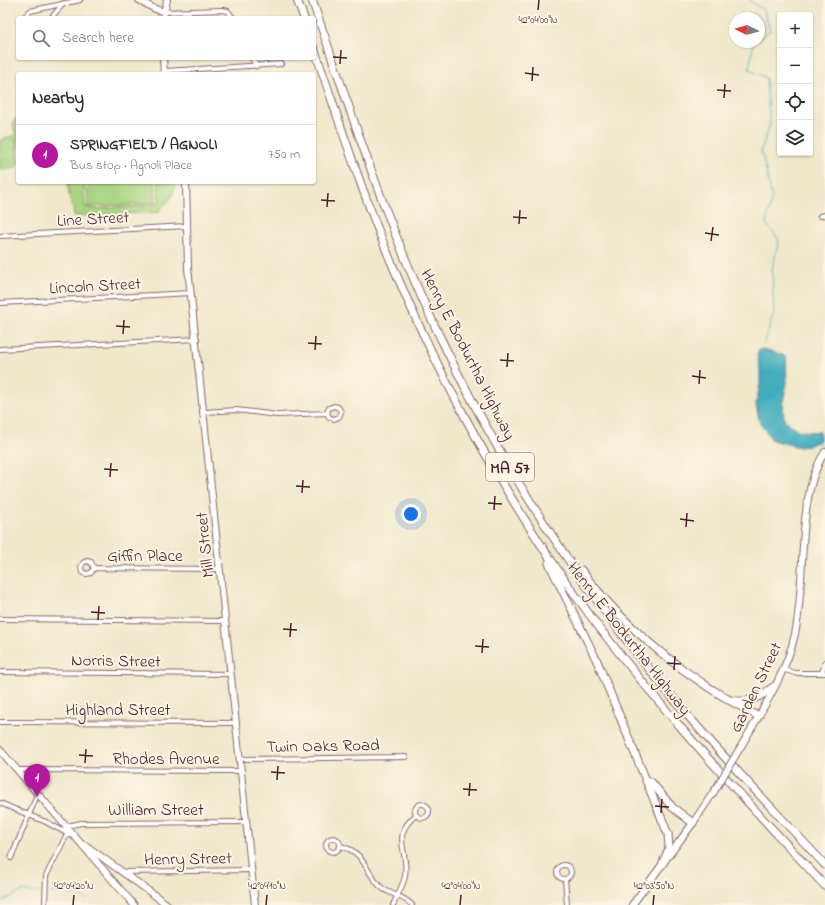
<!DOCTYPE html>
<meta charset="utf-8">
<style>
body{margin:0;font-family:"Indie Flower",sans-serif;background:#f2f2f3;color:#2b2b33}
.controls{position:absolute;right:12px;top:12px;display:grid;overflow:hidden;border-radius:4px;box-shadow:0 1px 3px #0004}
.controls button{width:36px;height:36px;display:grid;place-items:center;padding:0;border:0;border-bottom:1px solid #e1e1e2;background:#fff;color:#2b2b33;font:20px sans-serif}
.compass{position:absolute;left:729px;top:12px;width:36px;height:36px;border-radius:50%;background:#fff;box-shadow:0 1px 3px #0004;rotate:275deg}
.you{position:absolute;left:411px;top:514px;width:14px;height:14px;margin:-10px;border:3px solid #fff;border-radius:50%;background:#1a73e8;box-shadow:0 0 0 6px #1a73e833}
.badge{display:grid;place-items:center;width:26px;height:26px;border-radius:50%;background:#b5179e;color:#fff;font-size:13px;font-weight:700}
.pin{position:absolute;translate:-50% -33px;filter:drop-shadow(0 1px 2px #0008)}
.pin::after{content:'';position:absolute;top:21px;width:14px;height:12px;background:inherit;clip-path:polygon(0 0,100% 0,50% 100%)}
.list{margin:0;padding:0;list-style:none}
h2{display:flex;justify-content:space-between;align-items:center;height:52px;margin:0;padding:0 16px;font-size:17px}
h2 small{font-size:13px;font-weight:400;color:#7c7c81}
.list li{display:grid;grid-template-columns:26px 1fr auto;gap:12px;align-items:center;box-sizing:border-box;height:60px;padding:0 16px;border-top:1px solid #e1e1e2}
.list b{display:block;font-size:15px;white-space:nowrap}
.list p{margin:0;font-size:13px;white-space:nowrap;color:#7c7c81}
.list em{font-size:13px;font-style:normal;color:#7c7c81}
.icon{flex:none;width:22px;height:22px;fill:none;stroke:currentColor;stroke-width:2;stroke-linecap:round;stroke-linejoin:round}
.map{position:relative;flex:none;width:825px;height:905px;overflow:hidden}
.search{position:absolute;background:#fff;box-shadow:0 1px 3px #0004;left:16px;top:16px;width:300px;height:44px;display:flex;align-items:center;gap:10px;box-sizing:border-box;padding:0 14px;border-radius:4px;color:#7c7c81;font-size:15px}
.panel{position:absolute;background:#fff;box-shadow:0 1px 3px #0004;left:16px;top:72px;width:300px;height:112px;border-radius:4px}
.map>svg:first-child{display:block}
</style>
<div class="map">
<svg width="825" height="905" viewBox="0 0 825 905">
<rect width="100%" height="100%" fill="#fcf5e5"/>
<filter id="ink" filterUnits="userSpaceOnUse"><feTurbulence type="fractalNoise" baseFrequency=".025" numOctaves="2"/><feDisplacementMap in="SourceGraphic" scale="8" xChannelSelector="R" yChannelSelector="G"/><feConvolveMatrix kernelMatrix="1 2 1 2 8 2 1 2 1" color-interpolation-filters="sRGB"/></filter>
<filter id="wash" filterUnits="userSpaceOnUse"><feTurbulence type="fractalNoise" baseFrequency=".012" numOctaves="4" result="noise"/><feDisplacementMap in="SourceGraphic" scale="16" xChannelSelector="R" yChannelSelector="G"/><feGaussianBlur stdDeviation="0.9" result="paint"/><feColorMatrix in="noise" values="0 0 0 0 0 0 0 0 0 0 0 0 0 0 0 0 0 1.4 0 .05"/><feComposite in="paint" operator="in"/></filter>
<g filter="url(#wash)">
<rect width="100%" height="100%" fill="#f0e8cb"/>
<g fill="#a8d582" stroke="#797a56">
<path d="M16,118H18V151L15,138L18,163L15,168L0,171V140L15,135L13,123Z"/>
<path d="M68,182H84L85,207L94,209L156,205L159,203L158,182H175C175,193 170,202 160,208V212L74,216C73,202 67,195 68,182Z"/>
<path d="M87,182H155L156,203L88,207Z"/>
</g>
<path fill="#3facbe" stroke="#446674" d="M764,349L786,356L787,383L783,401L784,419L790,425L800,431L820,432V440L809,446L799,447L772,440L759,421L756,404L760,384V369L757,355L759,350Z"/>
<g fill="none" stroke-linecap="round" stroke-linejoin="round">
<g stroke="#3facbe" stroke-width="1">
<path d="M749,0L764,11L770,31L759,38"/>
<path d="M754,42L749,69L766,78L770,125L761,150L772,197L766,224L779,240L772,269L774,313L764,344"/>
<path d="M815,442L820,444"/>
<path d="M51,893C64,891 74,892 86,899"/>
<path d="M0,899L5,900L22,891L39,893"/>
</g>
</g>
</g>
<g filter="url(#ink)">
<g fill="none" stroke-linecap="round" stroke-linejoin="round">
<defs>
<g id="street">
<path d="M164,12L223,10L228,11L233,18"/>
<path d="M23,18L30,11L80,0"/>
<path d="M51,18L64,3"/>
<path d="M252,58L256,66"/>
<path d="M164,71L281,64"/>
<path d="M820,216L825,215"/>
<path d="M0,236L187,226"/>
<path d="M0,303L191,293"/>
<path d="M0,349L197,339"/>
<path d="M205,412L236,410L277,415L327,413L329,417L334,419L339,417L341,412L338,407L334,406L329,408L327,413"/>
<path d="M94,568L91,573L86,574L82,572L81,567L83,563L87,561L91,562L94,568L220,569"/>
<path d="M0,619L226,621"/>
<path d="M782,669L795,673H825"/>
<path d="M0,672L231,674"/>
<path d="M822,673L825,662"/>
<path d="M0,722L236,723"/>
<path d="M240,759L406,757"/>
<path d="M18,770L241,771"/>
<path d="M0,803L46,822L74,837"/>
<circle cx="422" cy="811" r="7"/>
<path d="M67,826L81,823L247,822"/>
<circle cx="333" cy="845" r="7"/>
<path d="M340,846C367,852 364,873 382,888C391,895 404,896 412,905"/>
<path d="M11,858L38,793"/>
<circle cx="564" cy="872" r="7"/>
<path d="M124,872L252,870"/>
<path d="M565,879L567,905"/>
<path d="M45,905L46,876L67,834"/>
<path d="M393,905C397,896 403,886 405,876C409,850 390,836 416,815"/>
</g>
<g id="secondary">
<path d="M139,0L153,8L164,12"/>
<path d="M163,18L167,0"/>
<path d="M163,58L164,74"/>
<path d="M186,182L188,268L255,905"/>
<path d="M740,748C760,714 787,672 795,634C807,580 795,497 825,452"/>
<path d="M632,905L693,823L715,790"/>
</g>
<g id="primary">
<path d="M0,750L134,905"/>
<path d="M85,845L168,905"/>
</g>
<g id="highway">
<path d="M297,0L304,18"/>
<path d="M312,0C352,114 388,230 441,339C505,473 588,598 683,710C729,764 778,814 825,865"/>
<path d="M314,48C339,120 362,193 392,264C441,381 504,495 578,599C652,701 739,793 825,886"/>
<path d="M549,563L597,661L668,834L669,848L662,865"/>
<path d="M581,570C627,631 690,681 758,716"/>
<path d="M732,700C748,704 761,697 773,687"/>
<path d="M651,782L672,807L693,823"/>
</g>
</defs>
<use href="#street" stroke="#846563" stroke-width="6"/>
<use href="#secondary" stroke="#846563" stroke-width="8"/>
<use href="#primary" stroke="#846563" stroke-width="8"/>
<use href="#highway" stroke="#846563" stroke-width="9"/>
<use href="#street" stroke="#fff" stroke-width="4"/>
<use href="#secondary" stroke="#fff" stroke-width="6"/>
<use href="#primary" stroke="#fff" stroke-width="6"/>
<use href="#highway" stroke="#fff" stroke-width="7"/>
<defs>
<path id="secondary-bridge" d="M715,790L740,748"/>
</defs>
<use href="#secondary-bridge" stroke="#846563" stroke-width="8" stroke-linecap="butt"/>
<use href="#secondary-bridge" stroke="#fff" stroke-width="6"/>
</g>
</g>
<path fill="none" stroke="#4a1f2b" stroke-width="1.5" d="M538,10L539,0M333,57L347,58M340,64L341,50M525,73L539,75M532,81L533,67M717,90L731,91M724,98L725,84M321,200L335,201M327,207L328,193M513,217L527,218M519,224L520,210M705,233L719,235M711,241L713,227M116,326L130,327M123,334L124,320M308,343L322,344M315,350L316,336M500,360L514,361M507,367L508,353M692,376L706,378M699,384L700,370M104,469L118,470M110,477L111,463M296,486L310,487M302,493L303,480M488,503L502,504M494,510L495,496M680,519L694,521M686,527L687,513M91,612L105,613M98,620L99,606M283,629L297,630M290,637L291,623M475,646L489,647M482,653L483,639M667,663L681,664M674,670L675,656M79,755L93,756M85,763L86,749M271,772L285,773M277,780L278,766M463,789L477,790M469,796L470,783M655,806L669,807M661,813L662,799M73,905L74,895M266,905L267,895M460,905L461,895M653,905L654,895"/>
<g text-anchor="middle" stroke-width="4" stroke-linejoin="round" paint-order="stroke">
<rect fill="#fcf5e5" stroke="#7f5f63" stroke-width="1" x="486" y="453" width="48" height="28" rx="3"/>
<g font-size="16" font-weight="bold" fill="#4a1f2b">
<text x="510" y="473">MA 57</text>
</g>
<g font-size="17" fill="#4a1f2b" stroke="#fcf5e5">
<text transform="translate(93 218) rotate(-3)" y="6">Line Street</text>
<text transform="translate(95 285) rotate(-3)" y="6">Lincoln Street</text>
<text transform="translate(469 354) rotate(63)" y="6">Henry E Bodurtha Highway</text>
<text transform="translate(204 545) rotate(-96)" y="6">Mill Street</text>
<text x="145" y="561">Giffin Place</text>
<text transform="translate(630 638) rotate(52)" y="6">Henry E Bodurtha Highway</text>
<text transform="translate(116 660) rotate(1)" y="6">Norris Street</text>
<text transform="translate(755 687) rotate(-64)" y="6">Garden Street</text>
<text x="118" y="715">Highland Street</text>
<text transform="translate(323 745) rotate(-1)" y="6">Twin Oaks Road</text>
<text x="166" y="764">Rhodes Avenue</text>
<text x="156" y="815">William Street</text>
<text transform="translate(188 858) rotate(-1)" y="6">Henry Street</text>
</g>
</g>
<g font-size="10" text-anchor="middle" fill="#4a1f2b" stroke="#fcf5e5" stroke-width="4" stroke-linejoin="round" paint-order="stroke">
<text x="538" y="23">42°04'00"N</text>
<text x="74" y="889">42°04'20"N</text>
<text x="267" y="889">42°04'10"N</text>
<text x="461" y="889">42°04'00"N</text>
<text x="654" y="889">42°03'50"N</text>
</g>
</svg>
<div class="controls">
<button>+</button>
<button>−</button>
<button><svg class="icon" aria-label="locate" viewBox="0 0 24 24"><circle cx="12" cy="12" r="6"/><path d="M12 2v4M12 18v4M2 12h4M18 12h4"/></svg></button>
<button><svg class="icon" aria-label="layers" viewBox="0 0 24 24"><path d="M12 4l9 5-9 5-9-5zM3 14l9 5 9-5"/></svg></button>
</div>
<svg class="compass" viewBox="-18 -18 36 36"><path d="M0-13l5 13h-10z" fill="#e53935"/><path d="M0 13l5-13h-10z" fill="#7c7c81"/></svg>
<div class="you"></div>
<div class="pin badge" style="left:37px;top:797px">1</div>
<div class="search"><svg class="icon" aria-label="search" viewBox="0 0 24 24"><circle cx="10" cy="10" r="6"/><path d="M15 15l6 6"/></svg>Search here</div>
<section class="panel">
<h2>Nearby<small></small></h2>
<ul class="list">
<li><span class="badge">1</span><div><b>SPRINGFIELD / AGNOLI</b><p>Bus stop · Agnoli Place</p></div><em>750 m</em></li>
</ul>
</section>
</div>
